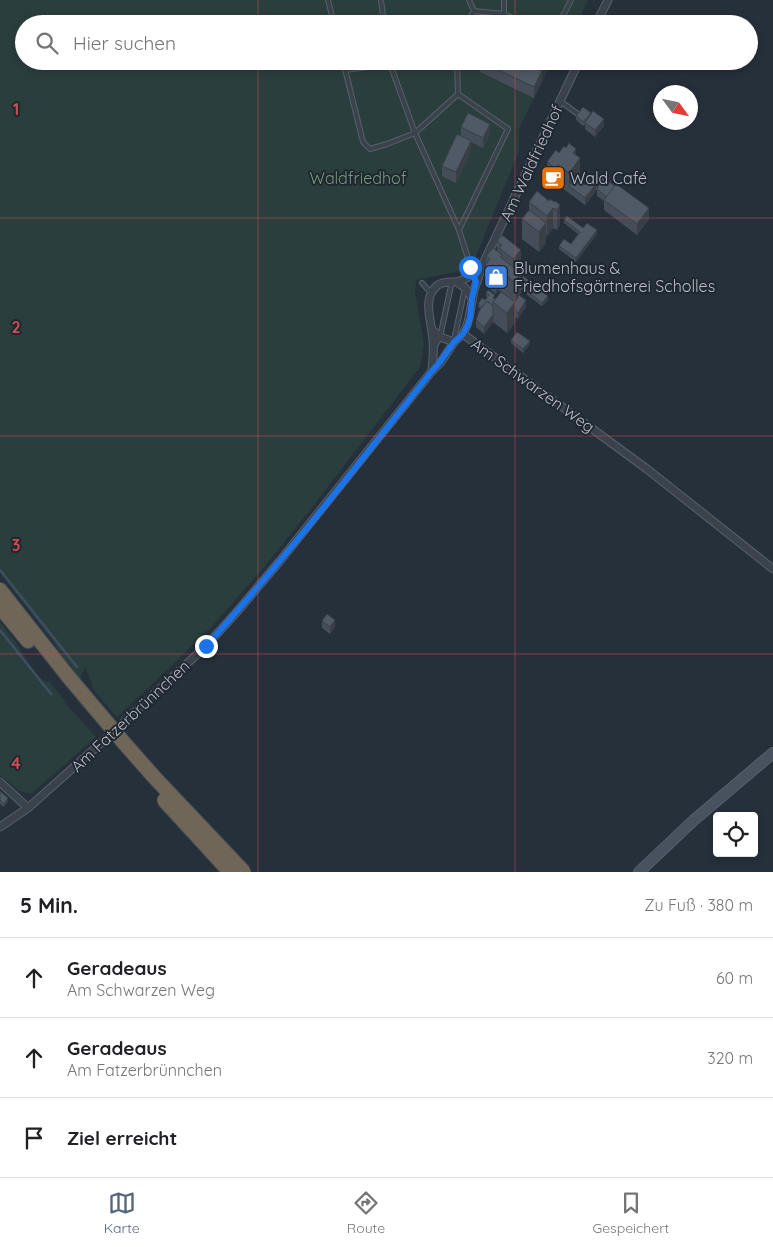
<!DOCTYPE html>
<html lang="de">
<meta charset="utf-8">
<style>
body{margin:0;font-family:Quicksand,sans-serif;background:#f6f6f6;color:#202124}
.controls{position:absolute;right:15px;bottom:15px;display:grid;overflow:hidden;border-radius:5px;box-shadow:0 2px 8px #0003}
.controls button{width:45px;height:45px;display:grid;place-items:center;padding:0;border:0;border-bottom:1px solid #e0e0e0;background:#fff;color:#202124;font:25px sans-serif}
.compass{position:absolute;left:653px;top:85px;width:45px;height:45px;border-radius:50%;background:#fff;box-shadow:0 2px 8px #0003;rotate:123deg}
.stop{position:absolute;width:15px;height:15px;margin:-11px;border:4px solid #1a73e8;border-radius:50%;background:#fff}
.stop.end{background:#1a73e8;border-color:#fff;box-shadow:0 1px 5px #0008}
.list{margin:0;padding:0;list-style:none}
h2{display:flex;justify-content:space-between;align-items:center;height:65px;margin:0;padding:0 20px;font-size:21px}
h2 small{font-size:16px;font-weight:400;color:#757577}
.list li{display:grid;grid-template-columns:32px 1fr auto;gap:15px;align-items:center;box-sizing:border-box;height:80px;padding:0 20px;border-top:1px solid #e0e0e0}
.list b{display:block;font-size:19px;white-space:nowrap}
.list p{margin:0;font-size:16px;white-space:nowrap;color:#757577}
.list em{font-size:16px;font-style:normal;color:#757577}
.icon{flex:none;width:28px;height:28px;fill:none;stroke:currentColor;stroke-width:2;stroke-linecap:round;stroke-linejoin:round}
.map{position:relative;flex:none;width:773px;height:872px;overflow:hidden}
.search{position:absolute;background:#fff;box-shadow:0 2px 8px #0003;left:15px;right:15px;top:15px;height:55px;display:flex;align-items:center;gap:12px;box-sizing:border-box;padding:0 18px;border-radius:28px;color:#757577;font-size:19px}
.sheet{height:305px;background:#fff}
nav{display:flex;justify-content:space-around;align-items:center;box-sizing:border-box;height:70px;border-top:1px solid #e0e0e0;background:#fff;font-size:14px;color:#757577}
nav a{display:grid;justify-items:center;gap:2px}
nav .on{color:#54657e}
.map>svg:first-child{display:block}
</style>
<div class="map">
<svg width="773" height="872" viewBox="0 0 773 872">
<rect width="100%" height="100%" fill="#26303b"/>
<g fill="#2b3e3e">
<path d="M0,0H588L577,24H24V61H552L519,129V151L474,261L466,264L464,270L416,280L415,292L424,345L420,367L313,506L265,566L209,630L202,634L184,654L117,717L95,692L85,667L80,679L67,663L55,644L0,573Z"/>
<path d="M0,622L14,640L40,680L50,682L64,700V702L96,737L31,794L19,791L0,775Z"/>
</g>
<g fill="none" stroke-linecap="round" stroke-linejoin="round">
<g stroke="#3d4e62" stroke-width="2.5">
<path d="M0,570L77,667"/>
<path d="M0,630L51,694"/>
</g>
<defs>
<g id="lane">
<path d="M328,0L334,24"/>
<path d="M381,0L384,24"/>
<path d="M504,0V14L525,24"/>
<path d="M474,11L504,14"/>
<path d="M466,24L474,11L469,0"/>
<path d="M559,24L571,0"/>
<path d="M343,61L363,142L370,149L387,144L415,133L458,94"/>
<path d="M389,61L415,133L459,230"/>
<path d="M457,61L458,94L508,129L459,230L473,274"/>
<path d="M345,70L390,64L397,61"/>
<path d="M560,101L578,114"/>
<path d="M422,283L431,293"/>
<path d="M454,340L465,288"/>
<path d="M435,346L440,337L452,281"/>
</g>
<g id="street">
<path d="M596,24L608,0"/>
<path d="M457,282L465,288L472,298"/>
<path d="M432,330L440,337L454,342"/>
<path d="M463,334L647,469L773,569"/>
<path d="M432,370C433,360 434,350 433,340C432,323 421,297 438,285C444,281 450,282 456,282C465,281 476,271 482,265"/>
<path d="M0,782L28,808"/>
<path d="M0,827L28,808L37,800L111,734L206,646L235,614L279,562L432,371L441,362L454,342L463,334L467,325L469,318L474,290L483,264L579,61"/>
</g>
<path id="secondary" d="M639,872L694,820L773,753"/>
<g id="highway">
<path d="M0,590L67,675"/>
<path d="M0,607L28,641"/>
</g>
</defs>
<use href="#lane" stroke="#586069" stroke-width="6"/>
<use href="#street" stroke="#586069" stroke-width="9"/>
<use href="#secondary" stroke="#586069" stroke-width="12"/>
<use href="#highway" stroke="#454d56" stroke-width="16"/>
<use href="#lane" stroke="#3a424b" stroke-width="4"/>
<use href="#street" stroke="#3a424b" stroke-width="7"/>
<use href="#secondary" stroke="#48515e" stroke-width="10"/>
<use href="#highway" stroke="#706658" stroke-width="14"/>
<defs>
<g id="highway-bridge">
<path d="M67,675L125,744L155,778L244,872"/>
<path d="M164,800L230,872"/>
</g>
</defs>
<use href="#highway-bridge" stroke="#454d56" stroke-width="16" stroke-linecap="butt"/>
<use href="#highway-bridge" stroke="#706658" stroke-width="14"/>
</g>
<g fill="#454d58">
<path d="M480,61L542,81L534,98L480,72Z"/>
<path d="M591,114L604,126L595,137L585,129V124L583,126L576,120V116Z"/>
<path d="M461,127L490,134L483,148L471,142V151L456,183L442,176V166L461,136Z"/>
<path d="M576,155L580,178L578,180L585,185L596,184V183L649,219L637,235L604,210V201L597,196V190H596V191L585,205L558,185L555,188L547,182V162Z"/>
<path d="M549,201L554,202L555,201L560,225L557,230L553,228L547,236L546,234V243L539,252L522,239V219L529,210V202Z"/>
<path d="M564,220L597,234L576,262L559,249V246L571,244L578,234L564,223Z"/>
<path d="M502,235L521,270L519,272L521,280L529,285L524,292L521,289V293L514,302L526,307L518,319L515,317V322L507,333L493,322L484,334L476,327V320L481,309L478,307V304L485,300L487,297H486V293L495,298V299L501,292L499,290L496,294L485,285V265L486,263V256L497,251V241Z"/>
<path d="M527,291L548,300L542,306L527,295Z"/>
<path d="M511,340L530,344L523,353L511,343Z"/>
<path d="M322,621L335,627L330,634L322,628Z"/>
<path d="M0,791L8,801L4,807L0,804Z"/>
</g>
<g fill="#383f47">
<path d="M542,71V81L534,98V87Z"/>
<path d="M604,119V126L595,137V130Z"/>
<path d="M490,124V134L483,148V138Z"/>
<path d="M471,141V151L456,183V172Z"/>
<path d="M576,149V163L580,158V178L572,188L569,186V173L573,153Z"/>
<path d="M558,165V185L555,188V168Z"/>
<path d="M596,184V191L585,205V198Z"/>
<path d="M560,205V225L557,230V210Z"/>
<path d="M553,208V228L547,236V216Z"/>
<path d="M649,208V219L637,235V224Z"/>
<path d="M546,223V243L539,252V232Z"/>
<path d="M597,230V234L576,262V258Z"/>
<path d="M521,250V270L513,279V259Z"/>
<path d="M499,270V290L496,294V274Z"/>
<path d="M521,273V293L514,302V282Z"/>
<path d="M529,281V285L524,292V288Z"/>
<path d="M548,296V300L542,306V303Z"/>
<path d="M526,300V307L518,319V313Z"/>
<path d="M515,302V322L507,333V313Z"/>
<path d="M493,315V322L484,334V327Z"/>
<path d="M530,341V344L523,353V349Z"/>
<path d="M335,620V627L330,634V627Z"/>
<path d="M8,798V801L4,807V804Z"/>
</g>
<g fill="#505a66" stroke="#383f47">
<path d="M480,61H521L542,71L534,87Z"/>
<path d="M583,107L591,113L583,122L576,116Z"/>
<path d="M593,111L604,119L595,130L585,123Z"/>
<path d="M468,113L490,124L483,138L461,127Z"/>
<path d="M457,134L471,141L456,172L442,166Z"/>
<path d="M569,143L576,149L573,153L580,158L569,173L558,165L555,168L547,162L556,150L559,153L564,146L566,148Z"/>
<path d="M601,176L615,186L607,197L597,189L599,185L596,183Z"/>
<path d="M575,178L585,185L589,179L596,184L585,198L569,186Z"/>
<path d="M616,184L649,208L637,224L604,200Z"/>
<path d="M537,191L549,201L550,199L554,202L555,201L560,205L557,210L553,208L547,216L529,202Z"/>
<path d="M529,210L546,223L539,232L522,219Z"/>
<path d="M567,216L583,228L587,223L597,230L576,258L559,246L564,239L571,244L580,232L564,220Z"/>
<path d="M502,235L521,250L513,259L499,248L502,245L497,241Z"/>
<path d="M493,248L502,255L500,257L521,273L514,282L499,270L496,274L485,265L490,259L486,256Z"/>
<path d="M523,276L529,281L524,288L521,286V280Z"/>
<path d="M533,284L548,296L542,303L527,291Z"/>
<path d="M488,290L495,295L493,298L495,299L493,302L492,305L487,301L482,307L478,304L482,298L485,300L489,295L486,293Z"/>
<path d="M501,292L515,302L507,313L493,302Z"/>
<path d="M519,295L526,300L518,313L515,310V302Z"/>
<path d="M487,301L493,306V315L484,327L476,320L479,311Z"/>
<path d="M517,332L530,341L523,349L511,340Z"/>
<path d="M327,614L335,620L330,627L322,621Z"/>
<path d="M0,791L8,798L4,804L0,800Z"/>
</g>
<g fill="none" stroke-linecap="round" stroke-linejoin="round">
<path stroke="#1a73e8" stroke-width="6" d="M206,646C286,558 358,464 432,371L440,362L454,342L463,334L467,326L470,318L472,298L476,282L470,267"/>
</g>
<path fill="none" stroke="#ce4d50" stroke-width="1" stroke-opacity="0.55" d="M258,0V24M515,0V24M258,61V872M515,61V872M0,218H773M0,436H773M0,654H773"/>
<defs>
<symbol id="cafe-square" viewBox="-11 -11 22 22"><rect x="-9" y="-9" width="18" height="18" rx="4" fill="#e8710a" stroke="#1f2730"/><path d="M-5.5-4.5H6V0H3Q3 3.5 0 3.5H-2.5Q-5.5 3.5-5.5 0ZM3-3.2v2h1.7v-2ZM-6 4.5H4V6H-6Z" fill="#fff"/></symbol>
<symbol id="shop-square" viewBox="-11 -11 22 22"><rect x="-9" y="-9" width="18" height="18" rx="4" fill="#3f7fe0" stroke="#1f2730"/><path d="M-5-2.5h2.3a2.7 3.5 0 0 1 5.4 0H5L5.5 6h-11ZM-1.5-2.5h3a1.5 2.3 0 0 0-3 0Z" fill="#fff"/></symbol>
</defs>
<g fill-rule="evenodd">
<use href="#cafe-square" x="539" y="164" width="28" height="28"/>
<use href="#shop-square" x="482" y="263" width="28" height="28"/>
</g>
<g text-anchor="middle" stroke-width="4" stroke-linejoin="round" paint-order="stroke">
<g font-size="16" fill="#b6bdc7" stroke="#1f2730">
<text transform="translate(531 163) rotate(-65)" y="6">Am Waldfriedhof</text>
<text transform="translate(533 385) rotate(36)" y="6">Am Schwarzen Weg</text>
<text transform="translate(130 716) rotate(-43)" y="6">Am Fatzerbrünnchen</text>
</g>
<g font-size="16" fill="#769a7e" stroke="#1f2730">
<text x="358" y="184">Waldfriedhof</text>
</g>
<g font-size="16" fill="#b6bdc7" stroke="#1f2730" text-anchor="start">
<text x="570" y="184">Wald Café</text>
<text x="514" y="274">Blumenhaus &amp;<tspan x="514" dy="18">Friedhofsgärtnerei Scholles</tspan></text>
</g>
</g>
<g font-size="16" text-anchor="middle" font-weight="bold" fill="#ce4d50" stroke="#1f2730" stroke-width="4" stroke-linejoin="round" paint-order="stroke">
<text x="16" y="115">1</text>
<text x="16" y="333">2</text>
<text x="16" y="551">3</text>
<text x="16" y="769">4</text>
</g>
</svg>
<div class="controls">
<button><svg class="icon" aria-label="locate" viewBox="0 0 24 24"><circle cx="12" cy="12" r="6"/><path d="M12 2v4M12 18v4M2 12h4M18 12h4"/></svg></button>
</div>
<svg class="compass" viewBox="-18 -18 36 36"><path d="M0-13l5 13h-10z" fill="#e53935"/><path d="M0 13l5-13h-10z" fill="#757577"/></svg>
<div class="stop" style="left:470px;top:267px"></div>
<div class="stop end" style="left:206px;top:646px"></div>
<div class="search"><svg class="icon" aria-label="search" viewBox="0 0 24 24"><circle cx="10" cy="10" r="6"/><path d="M15 15l6 6"/></svg>Hier suchen</div>
</div>
<section class="sheet">
<h2>5 Min.<small>Zu Fuß · 380 m</small></h2>
<ul class="list">
<li><svg class="icon" aria-label="ahead" viewBox="0 0 24 24"><path d="M12 20V5M6 11l6-6 6 6"/></svg><div><b>Geradeaus</b><p>Am Schwarzen Weg</p></div><em>60 m</em></li>
<li><svg class="icon" aria-label="ahead" viewBox="0 0 24 24"><path d="M12 20V5M6 11l6-6 6 6"/></svg><div><b>Geradeaus</b><p>Am Fatzerbrünnchen</p></div><em>320 m</em></li>
<li><svg class="icon" aria-label="arrive" viewBox="0 0 24 24"><path d="M6 21V4h12l-3 4 3 4H6"/></svg><div><b>Ziel erreicht</b></div></li>
</ul>
</section>
<nav>
<a class="on"><svg class="icon" aria-label="map" viewBox="0 0 24 24"><path d="M3 6l6-2 6 2 6-2v14l-6 2-6-2-6 2zM9 4v14M15 6v14"/></svg>Karte</a>
<a><svg class="icon" aria-label="directions" viewBox="0 0 24 24"><path d="M12 3l9 9-9 9-9-9zM9 14v-3h6M13 9l2 2-2 2"/></svg>Route</a>
<a><svg class="icon" aria-label="saved" viewBox="0 0 24 24"><path d="M7 4h10v16l-5-4-5 4z"/></svg>Gespeichert</a>
</nav>
